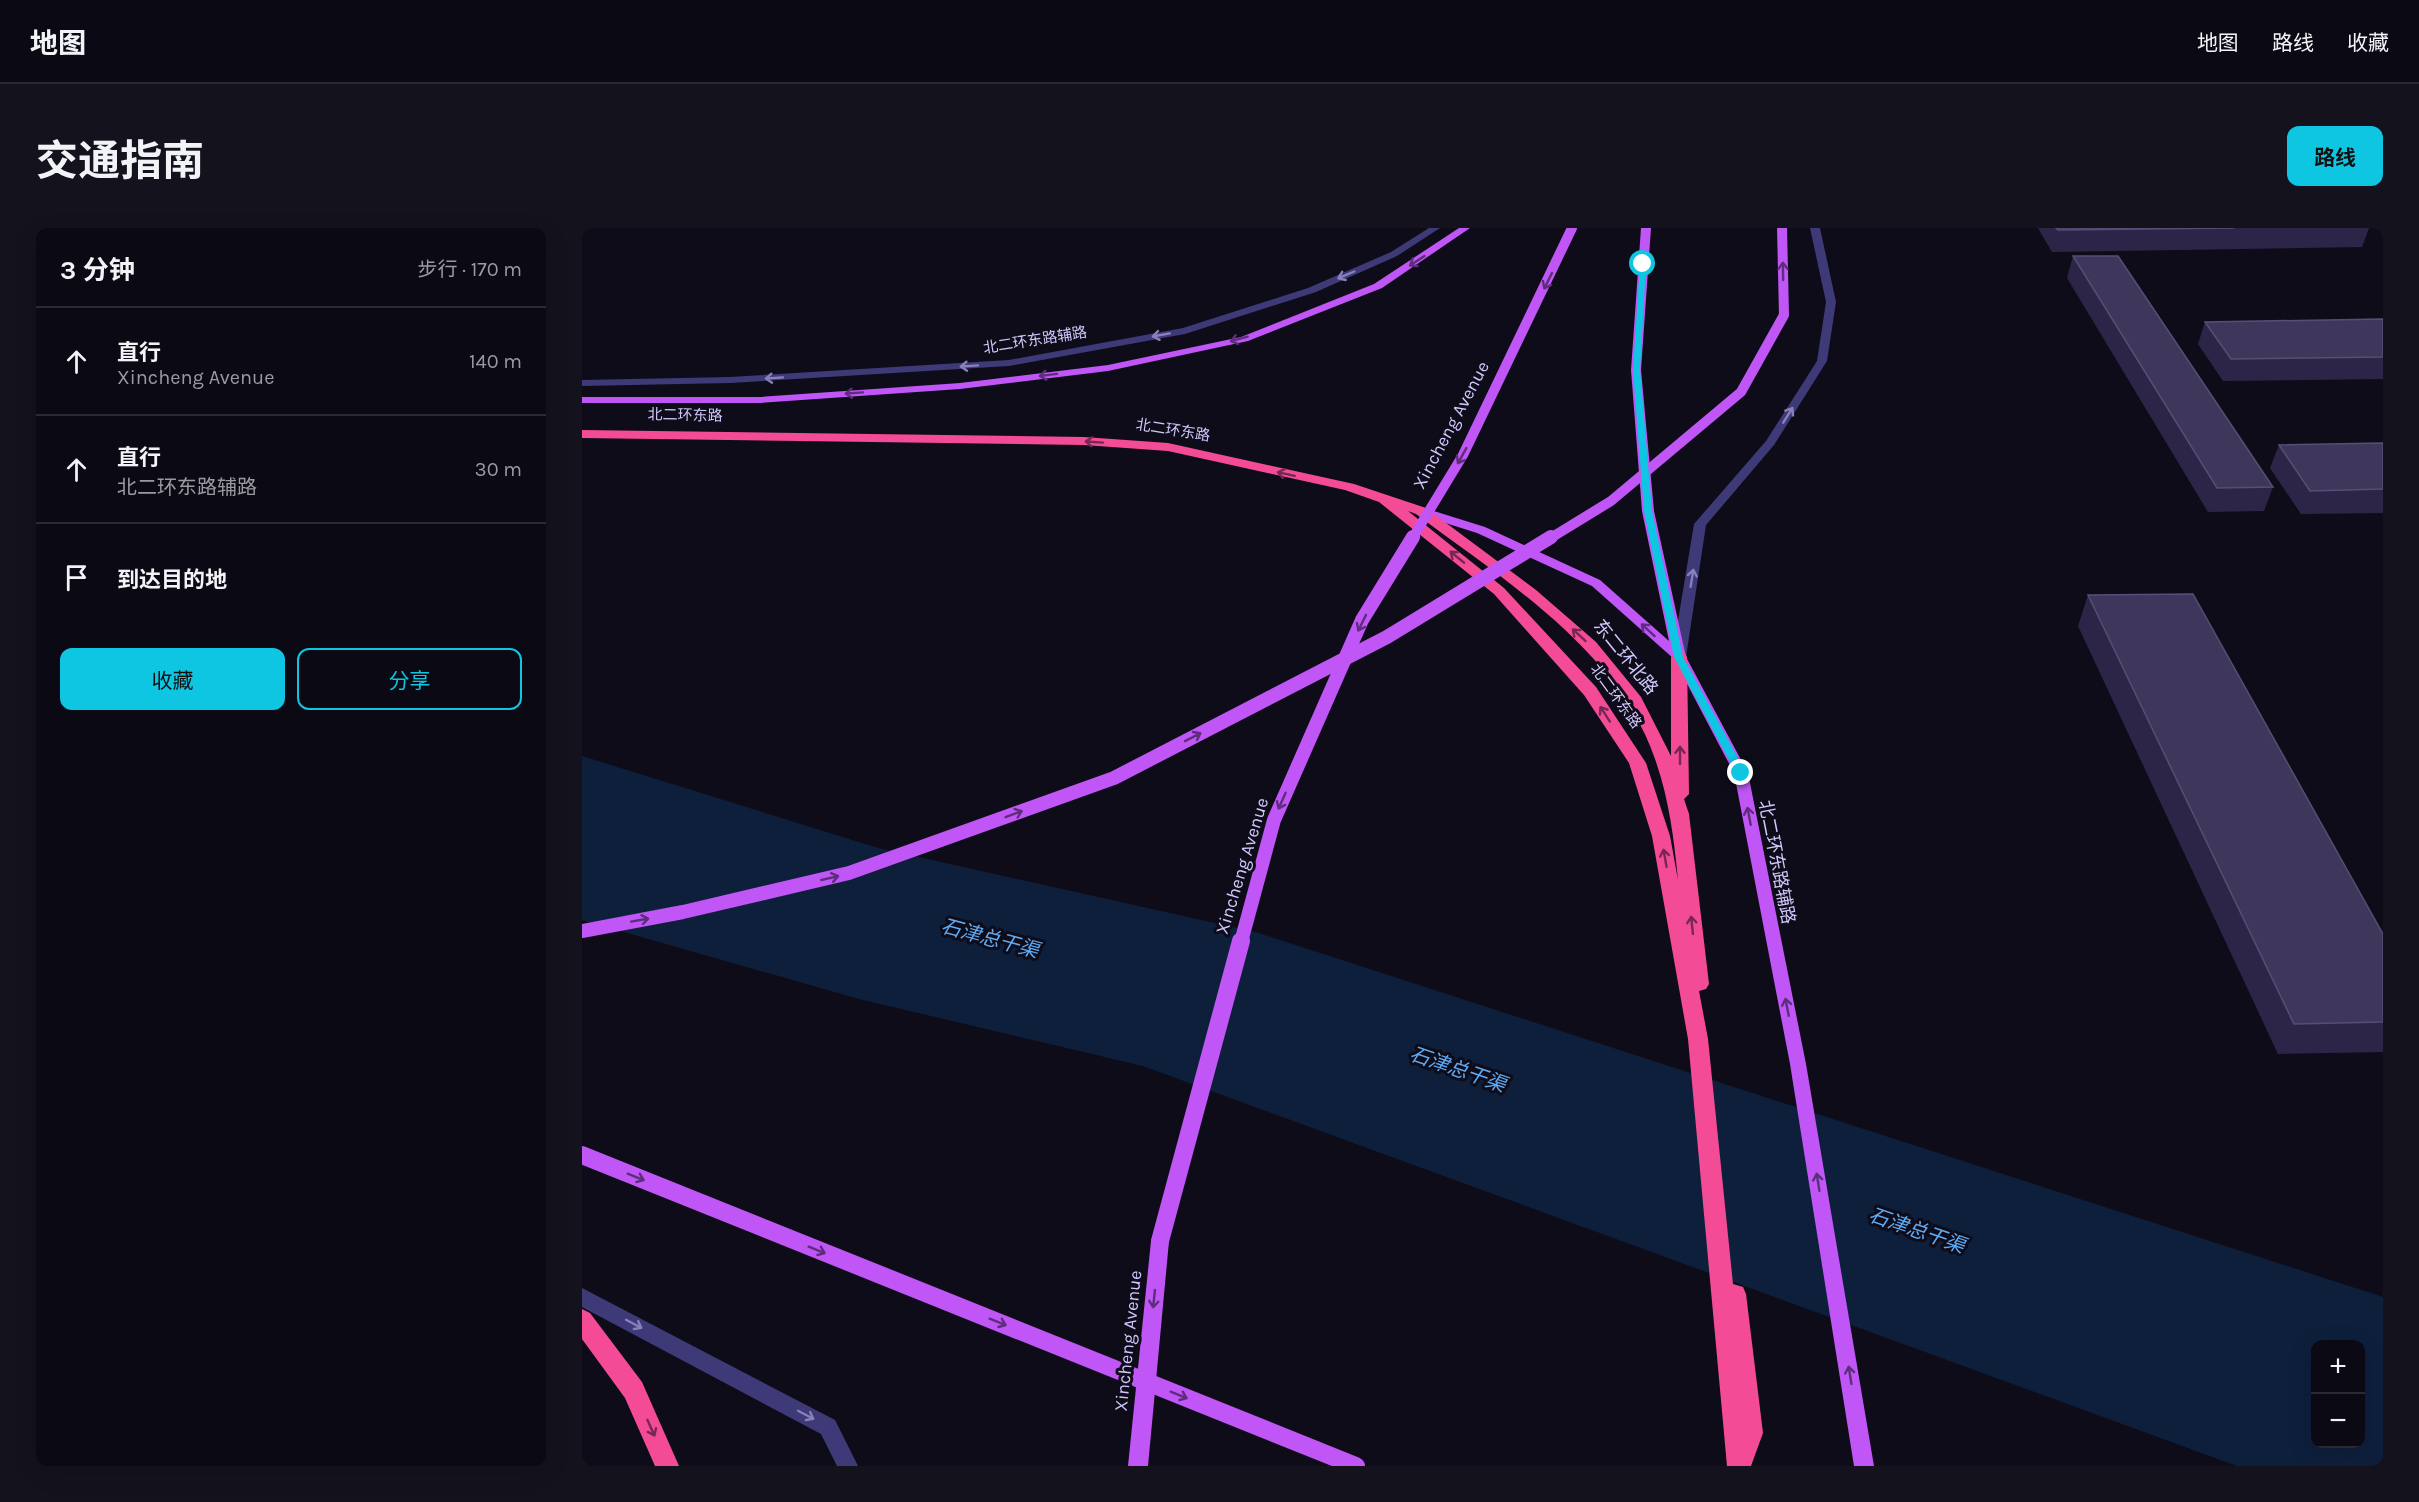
<!DOCTYPE html>
<html lang="zh">
<meta charset="utf-8">
<style>
body{margin:0;font-family:Karla,"Noto Sans SC",sans-serif;background:#14121d;color:#f1f3f6}
.controls{position:absolute;right:18px;bottom:18px;display:grid;overflow:hidden;border-radius:12px;box-shadow:0 6px 24px #0002}
.controls button{width:54px;height:54px;display:grid;place-items:center;padding:0;border:0;border-bottom:2px solid #2b2a34;background:#0b0914;color:#f1f3f6;font:30px sans-serif}
.stop{position:absolute;width:18px;height:18px;margin:-14px;border:4px solid #0ec6e2;border-radius:50%;background:#fff}
.stop.end{background:#0ec6e2;border-color:#fff;box-shadow:0 2px 6px #0008}
.list{margin:0;padding:0;list-style:none}
h2{display:flex;justify-content:space-between;align-items:center;height:78px;margin:0;padding:0 24px;font-size:26px}
h2 small{font-size:20px;font-weight:400;color:#9a9aa0}
.list li{display:grid;grid-template-columns:39px 1fr auto;gap:18px;align-items:center;box-sizing:border-box;height:108px;padding:0 24px;border-top:2px solid #2b2a34}
.list b{display:block;font-size:22px;white-space:nowrap}
.list p{margin:0;font-size:20px;white-space:nowrap;color:#9a9aa0}
.list em{font-size:20px;font-style:normal;color:#9a9aa0}
.actions{display:flex;gap:12px;padding:18px 24px}
.actions a{flex:1;padding:14px 0;border:2px solid #0ec6e2;border-radius:12px;text-align:center;font-size:21px;color:#0ec6e2}
.actions .main{background:#0ec6e2;color:#111}
.icon{flex:none;width:33px;height:33px;fill:none;stroke:currentColor;stroke-width:2;stroke-linecap:round;stroke-linejoin:round}
.map{position:relative;flex:none;width:1801px;height:1238px;overflow:hidden;border-radius:12px}
header{display:flex;align-items:center;gap:36px;box-sizing:border-box;height:84px;padding:0 30px;background:#0b0914;border-bottom:2px solid #2b2a34}
header strong{font-size:28px}
nav{display:flex;gap:33px;margin-inline-start:auto;font-size:21px}
.intro{display:flex;align-items:center;justify-content:space-between;box-sizing:border-box;height:144px;padding:0 36px}
h1{margin:0;font-size:42px}
.button{padding:15px 27px;border-radius:12px;background:#0ec6e2;color:#111;font-size:21px;font-weight:700}
main{display:flex;gap:36px;padding:0 36px}
aside{flex:1;background:#0b0914;border-radius:12px;box-shadow:0 6px 24px #0002}
.map>svg:first-child{display:block}
</style>
<header>
<strong>地图</strong>
<nav><a>地图</a><a>路线</a><a>收藏</a></nav>
</header>
<div class="intro"><h1>交通指南</h1><a class="button">路线</a></div>
<main>
<aside>
<h2>3 分钟<small>步行 · 170 m</small></h2>
<ul class="list">
<li><svg class="icon" aria-label="ahead" viewBox="0 0 24 24"><path d="M12 20V5M6 11l6-6 6 6"/></svg><div><b>直行</b><p>Xincheng Avenue</p></div><em>140 m</em></li>
<li><svg class="icon" aria-label="ahead" viewBox="0 0 24 24"><path d="M12 20V5M6 11l6-6 6 6"/></svg><div><b>直行</b><p>北二环东路辅路</p></div><em>30 m</em></li>
<li><svg class="icon" aria-label="arrive" viewBox="0 0 24 24"><path d="M6 21V4h12l-3 4 3 4H6"/></svg><div><b>到达目的地</b></div></li>
</ul>
<div class="actions"><a class="main">收藏</a><a>分享</a></div>
</aside>
<div class="map">
<svg width="1801" height="1238" viewBox="0 0 1801 1238">
<rect width="100%" height="100%" fill="#0f0c1a"/>
<path fill="#0e1f3c" fill-rule="evenodd" d="M0,528L296,620L673,704L1801,1069V1238H1655L561,838L277,771L0,692ZM1734,1116H1778V1216H1734Z"/>
<g fill="none" stroke-linecap="round" stroke-linejoin="round">
<g fill="#3e3977" fill-rule="evenodd">
<path d="M847,0H858L815,28L734,64L603,106L427,138L148,155L0,158V152L148,149L427,132L601,100L726,60L809,24Z"/>
<path d="M1228,0H1238L1254,74L1245,133L1192,217L1124,297L1104,429L1102,432H1092L1090,429L1112,296L1184,213L1235,133L1244,74Z"/>
<path d="M0,1060L253,1192L276,1238H255L239,1206L0,1079Z"/>
</g>
<g fill="#bf56f5" fill-rule="evenodd">
<path d="M877,0H888L800,60L666,113L526,143L378,161L178,175H0V169H178L378,155L526,137L659,109L792,56Z"/>
<path d="M1059,0H1069L1059,142L1072,283L1104,429L1166,545L1224,836L1292,1238H1272L1208,836L1152,545L1092,431L1010,358L895,305L835,286L833,283L839,279L903,299L1018,352L1087,413L1060,283L1049,142Z"/>
<path d="M1195,0H1205L1207,87L1202,90L1197,87Z"/>
<path d="M578,1005L585,1007L587,1013L566,1238H546L569,1013L571,1007Z"/>
</g>
<g fill="#f44b96" fill-rule="evenodd">
<path d="M0,202L502,209L586,215L772,256L844,280L954,362L1014,414L1059,469L1089,528V429L1097,424L1103,425L1105,429L1107,566L1102,571L1107,586L1127,756L1124,761L1117,763L1126,811L1151,1056L1161,1059L1164,1066L1181,1205L1169,1238H1145L1106,811L1070,608L1047,535L1002,467L912,366L797,274L763,262L586,223L502,217L0,210ZM826,283L834,286C922,352 1036,422 1073,531C1087,571 1092,610 1096,652L1088,608L1064,535L1014,459L922,360Z"/>
<path d="M0,1081L8,1085L60,1154L97,1238H73L43,1170L0,1111Z"/>
</g>
<g stroke="#bf56f5" stroke-width="10">
<path d="M830,311L881,227L990,0"/>
<path d="M967,311L1029,273L1159,164L1202,87"/>
</g>
<g stroke="#bf56f5" stroke-width="14">
<path d="M0,703L101,684L267,645L532,550L805,409L969,309"/>
<path d="M659,714L692,592L780,392L831,309"/>
</g>
<g stroke="#bf56f5" stroke-width="18">
<path d="M0,927L774,1238"/>
<path d="M578,1013L659,713"/>
</g>
</g>
<g fill="#2d2548">
<path d="M1456,0H1787L1780,19L1470,24Z"/>
<path d="M1491,28L1691,259L1682,283L1626,284L1485,50Z"/>
<path d="M1801,91V151L1641,153L1616,116L1623,94Z"/>
<path d="M1801,215V285L1719,286L1688,240L1697,217Z"/>
<path d="M1506,367L1801,706V824L1696,826L1496,398Z"/>
</g>
<g fill="#3f375b" stroke="#564e74" stroke-width="1.5">
<path d="M1474,0H1652L1476,2Z"/>
<path d="M1491,28H1536L1691,259L1635,260Z"/>
<path d="M1801,91V129L1649,131L1623,94Z"/>
<path d="M1801,215V261L1728,263L1697,217Z"/>
<path d="M1611,366L1801,706V794L1712,796L1506,367Z"/>
</g>
<defs><path id="oneway-shaft" d="M-6 0H5M1.5-3L5.5 0L1.5 3" fill="none" stroke-width="1.6" stroke-linecap="round" stroke-linejoin="round" transform="scale(1.5)"/></defs>
<g stroke="#5e2d7d">
<use href="#oneway-shaft" transform="translate(835 33) rotate(147)"/>
<use href="#oneway-shaft" transform="translate(1201 43) rotate(-91)"/>
<use href="#oneway-shaft" transform="translate(966 53) rotate(116)"/>
<use href="#oneway-shaft" transform="translate(657 111) rotate(165)"/>
<use href="#oneway-shaft" transform="translate(466 147) rotate(173)"/>
<use href="#oneway-shaft" transform="translate(272 165) rotate(176)"/>
<use href="#oneway-shaft" transform="translate(880 228) rotate(119)"/>
<use href="#oneway-shaft" transform="translate(780 395) rotate(116)"/>
<use href="#oneway-shaft" transform="translate(1066 402) rotate(-138)"/>
<use href="#oneway-shaft" transform="translate(611 509) rotate(-27)"/>
<use href="#oneway-shaft" transform="translate(700 573) rotate(114)"/>
<use href="#oneway-shaft" transform="translate(432 586) rotate(-20)"/>
<use href="#oneway-shaft" transform="translate(1167 588) rotate(-101)"/>
<use href="#oneway-shaft" transform="translate(248 650) rotate(-13)"/>
<use href="#oneway-shaft" transform="translate(58 692) rotate(-10)"/>
<use href="#oneway-shaft" transform="translate(1205 779) rotate(-101)"/>
<use href="#oneway-shaft" transform="translate(54 949) rotate(22)"/>
<use href="#oneway-shaft" transform="translate(1236 954) rotate(-99)"/>
<use href="#oneway-shaft" transform="translate(235 1022) rotate(22)"/>
<use href="#oneway-shaft" transform="translate(572 1071) rotate(96)"/>
<use href="#oneway-shaft" transform="translate(416 1094) rotate(22)"/>
<use href="#oneway-shaft" transform="translate(1268 1147) rotate(-99)"/>
<use href="#oneway-shaft" transform="translate(597 1167) rotate(22)"/>
</g>
<g stroke="#8780ba">
<use href="#oneway-shaft" transform="translate(764 47) rotate(157)"/>
<use href="#oneway-shaft" transform="translate(579 107) rotate(170)"/>
<use href="#oneway-shaft" transform="translate(387 138) rotate(176)"/>
<use href="#oneway-shaft" transform="translate(192 150) rotate(176)"/>
<use href="#oneway-shaft" transform="translate(1206 187) rotate(-58)"/>
<use href="#oneway-shaft" transform="translate(1110 350) rotate(-81)"/>
<use href="#oneway-shaft" transform="translate(52 1096) rotate(28)"/>
<use href="#oneway-shaft" transform="translate(224 1187) rotate(28)"/>
</g>
<g stroke="#762852">
<use href="#oneway-shaft" transform="translate(512 214) rotate(-176)"/>
<use href="#oneway-shaft" transform="translate(704 246) rotate(-168)"/>
<use href="#oneway-shaft" transform="translate(875 329) rotate(-141)"/>
<use href="#oneway-shaft" transform="translate(997 407) rotate(-138)"/>
<use href="#oneway-shaft" transform="translate(1023 486) rotate(-123)"/>
<use href="#oneway-shaft" transform="translate(1098 527) rotate(-90)"/>
<use href="#oneway-shaft" transform="translate(1083 630) rotate(-100)"/>
<use href="#oneway-shaft" transform="translate(1110 697) rotate(-96)"/>
<use href="#oneway-shaft" transform="translate(69 1200) rotate(66)"/>
</g>
<path fill="#0ec6e2" d="M1061,35L1064,36L1058,142L1070,283L1101,429L1164,545L1159,548L1154,545L1092,429L1062,283L1051,142L1058,36Z"/>
<g text-anchor="middle" stroke-width="6" stroke-linejoin="round" paint-order="stroke">
<g font-size="15" fill="#d0c8fc" stroke="#0f0c1a">
<text transform="translate(453 112) rotate(-9)" y="5">北二环东路辅路</text>
<text transform="translate(103 187) rotate(1)" y="5">北二环东路</text>
<text transform="translate(591 202) rotate(9)" y="5">北二环东路</text>
<text transform="translate(1034 468) rotate(54)" y="5">北二环东路</text>
</g>
<g font-size="18" fill="#d0c8fc" stroke="#0f0c1a">
<text transform="translate(869 197) rotate(-62)" y="6">Xincheng Avenue</text>
<text transform="translate(1044 429) rotate(51)" y="6">东二环北路</text>
<text transform="translate(1195 634) rotate(79)" y="6">北二环东路辅路</text>
<text transform="translate(660 638) rotate(-73)" y="6">Xincheng Avenue</text>
<text transform="translate(546 1113) rotate(-84)" y="6">Xincheng Avenue</text>
</g>
<g font-size="20" font-style="italic" fill="#5daaf5" stroke="#0f0c1a">
<text transform="translate(408 710) rotate(15)" y="7">石津总干渠</text>
<text transform="translate(876 841) rotate(19)" y="7">石津总干渠</text>
<text transform="translate(1335 1002) rotate(19)" y="7">石津总干渠</text>
</g>
</g>
</svg>
<div class="controls">
<button>+</button>
<button>−</button>
</div>
<div class="stop" style="left:1061px;top:36px"></div>
<div class="stop end" style="left:1159px;top:545px"></div>
</div>
</main>
